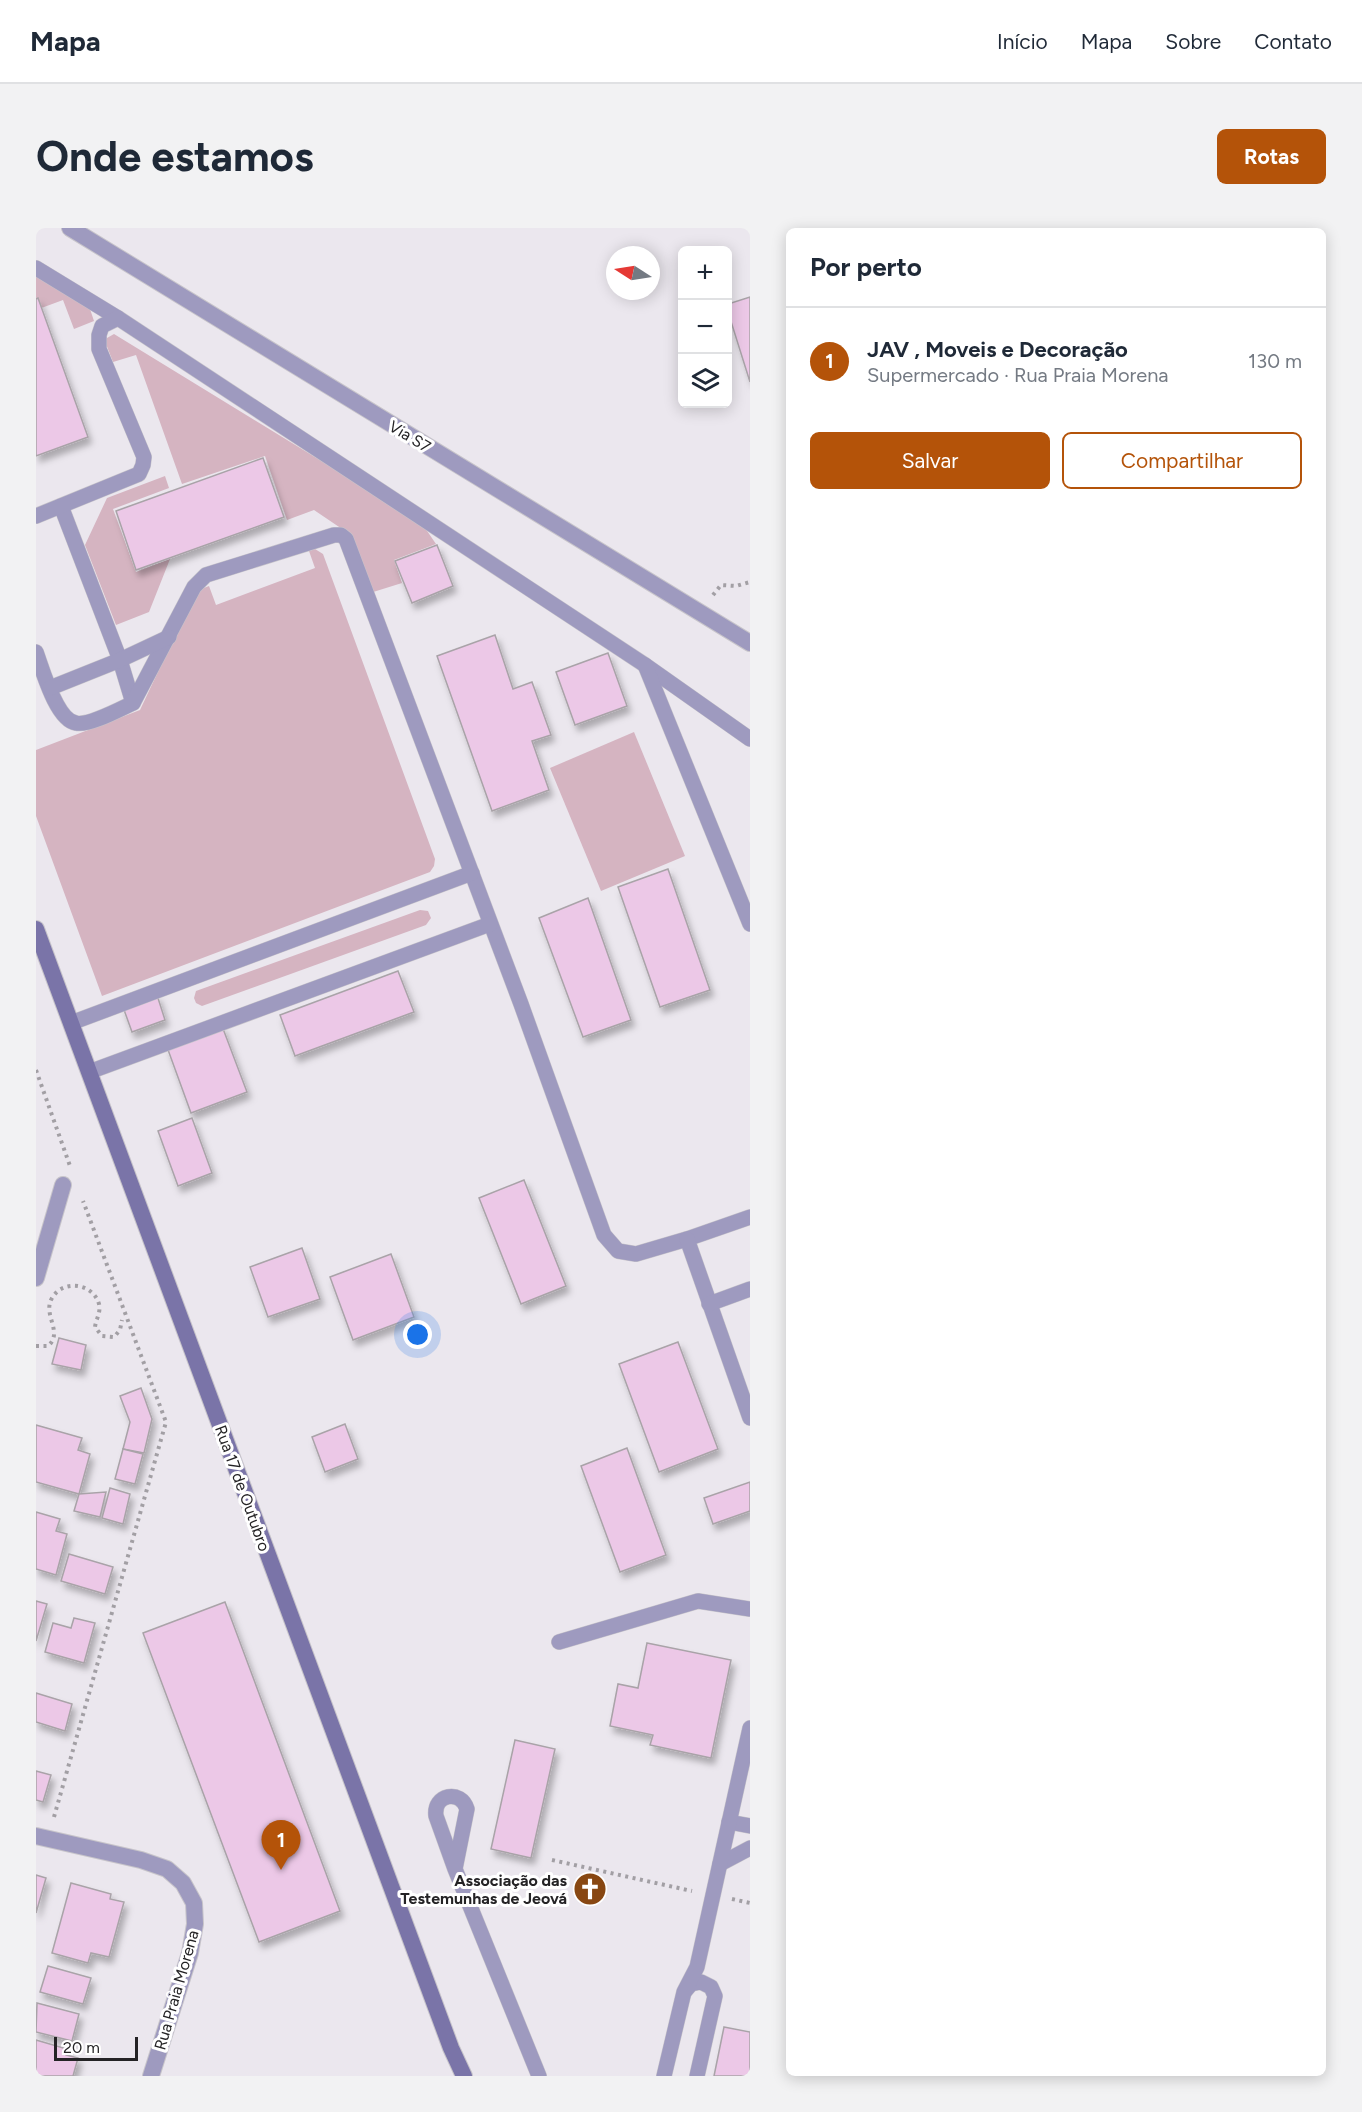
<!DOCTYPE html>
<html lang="pt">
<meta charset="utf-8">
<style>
body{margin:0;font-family:Figtree,sans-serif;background:#f2f2f3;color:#1f2937}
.controls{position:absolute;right:18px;top:18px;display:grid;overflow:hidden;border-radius:9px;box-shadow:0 3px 15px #0003}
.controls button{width:54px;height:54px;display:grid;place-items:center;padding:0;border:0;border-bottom:2px solid #e0e1e3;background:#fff;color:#1f2937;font:30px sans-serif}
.compass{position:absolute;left:570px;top:18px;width:54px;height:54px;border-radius:50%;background:#fff;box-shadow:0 3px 15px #0003;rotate:282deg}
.scale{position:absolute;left:18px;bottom:15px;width:84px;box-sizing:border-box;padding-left:6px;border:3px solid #242325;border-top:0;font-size:16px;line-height:21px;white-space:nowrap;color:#242325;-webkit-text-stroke:4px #fff;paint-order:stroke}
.you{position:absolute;left:382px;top:1107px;width:21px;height:21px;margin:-15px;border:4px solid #fff;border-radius:50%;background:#1a73e8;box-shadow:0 0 0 9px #1a73e833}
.badge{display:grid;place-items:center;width:39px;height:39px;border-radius:50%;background:#b45309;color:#fff;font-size:20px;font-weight:700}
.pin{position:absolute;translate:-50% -50px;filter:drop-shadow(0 2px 3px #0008)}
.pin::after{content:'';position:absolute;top:32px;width:21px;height:18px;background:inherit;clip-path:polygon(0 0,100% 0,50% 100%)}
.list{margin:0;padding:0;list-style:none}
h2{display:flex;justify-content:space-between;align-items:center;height:78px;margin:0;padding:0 24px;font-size:26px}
h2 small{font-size:20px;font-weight:400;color:#747a83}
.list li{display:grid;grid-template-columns:39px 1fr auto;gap:18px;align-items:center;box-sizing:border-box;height:108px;padding:0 24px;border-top:2px solid #e0e1e3}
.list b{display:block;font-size:22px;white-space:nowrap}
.list p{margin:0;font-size:20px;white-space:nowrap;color:#747a83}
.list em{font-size:20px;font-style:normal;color:#747a83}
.actions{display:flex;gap:12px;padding:18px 24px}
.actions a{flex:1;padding:14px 0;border:2px solid #b45309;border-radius:9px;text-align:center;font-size:21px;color:#b45309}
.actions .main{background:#b45309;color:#fff}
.icon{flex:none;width:33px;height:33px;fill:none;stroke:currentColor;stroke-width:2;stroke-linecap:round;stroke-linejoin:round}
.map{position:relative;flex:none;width:714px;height:1848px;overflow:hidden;border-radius:9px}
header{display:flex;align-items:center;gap:36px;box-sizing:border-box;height:84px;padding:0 30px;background:#fff;border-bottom:2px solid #e0e1e3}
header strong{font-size:28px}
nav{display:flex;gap:33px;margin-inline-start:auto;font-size:21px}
.intro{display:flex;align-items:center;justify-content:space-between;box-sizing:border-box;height:144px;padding:0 36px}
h1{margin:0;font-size:42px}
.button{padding:15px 27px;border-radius:9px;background:#b45309;color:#fff;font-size:21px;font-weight:700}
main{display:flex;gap:36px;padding:0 36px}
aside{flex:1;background:#fff;border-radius:9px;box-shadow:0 3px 15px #0003}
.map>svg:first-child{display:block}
</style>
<header>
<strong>Mapa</strong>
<nav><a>Início</a><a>Mapa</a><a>Sobre</a><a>Contato</a></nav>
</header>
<div class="intro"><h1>Onde estamos</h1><a class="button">Rotas</a></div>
<main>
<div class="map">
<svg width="714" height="1848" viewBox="0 0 714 1848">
<defs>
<filter id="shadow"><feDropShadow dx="3.5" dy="6" stdDeviation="3" flood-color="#0004"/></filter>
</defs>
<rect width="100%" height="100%" fill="#ebe7ee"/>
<g fill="#d5b4c1">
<path d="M0,43L54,81L58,93L38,101L27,72L0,82Z"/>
<path d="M78,106L377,289L385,294L400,316L358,332L366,355L334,365L312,305L278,282L251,292L229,228L146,256L100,127L77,134L70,116L71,110Z"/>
<path d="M129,248L133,260L77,281L100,344L134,331L113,384L80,397L49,317L71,270Z"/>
<path d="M279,321L287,326L399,631L398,638L394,644L66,768L0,588V522L104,482L160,363L173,358L180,377L279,340L273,323Z"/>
<path d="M598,504L649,628L565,663L514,540Z"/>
<path d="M384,682L392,683L395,690L390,697L166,778L160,775L158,770L160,763Z"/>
</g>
<g fill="#ecc8e7" stroke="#a9a3a8" stroke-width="1.5" filter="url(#shadow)">
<path d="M714,69V154L692,84V76Z"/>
<path d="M2,70L52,209L0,228V71Z"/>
<path d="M227,230L248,289L100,342L80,283Z"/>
<path d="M401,317L417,358L376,375L359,333Z"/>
<path d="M459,407L477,461L496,454L515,507L496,513L513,562L456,583L401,428Z"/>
<path d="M572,425L591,478L539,497L520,444Z"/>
<path d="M632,641L674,762L624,779L582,659Z"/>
<path d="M552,670L595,792L547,809L503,690Z"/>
<path d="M362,743L378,784L259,828L244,787Z"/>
<path d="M121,767L129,792L96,804L87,779Z"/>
<path d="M186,798L211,864L155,885L131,819Z"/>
<path d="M156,890L176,945L142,958L122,903Z"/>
<path d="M488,952L530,1058L485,1076L443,970Z"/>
<path d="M266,1020L284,1071L232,1089L214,1039Z"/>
<path d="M355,1026L378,1089L317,1112L294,1049Z"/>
<path d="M23,1110L50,1117L45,1142L16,1136Z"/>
<path d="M642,1114L682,1221L623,1244L583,1136Z"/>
<path d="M105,1160L116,1191L108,1225L87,1221L94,1194L84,1168Z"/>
<path d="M309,1196L322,1231L289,1244L276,1209Z"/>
<path d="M0,1197L46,1210L42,1222L54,1226L43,1266L0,1254Z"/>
<path d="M591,1220L630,1327L584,1344L545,1238Z"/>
<path d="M87,1221L107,1226L99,1256L79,1251Z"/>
<path d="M714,1254V1283L677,1296L668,1270Z"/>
<path d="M74,1260L94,1266L87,1296L66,1290Z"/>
<path d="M70,1264L64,1289L38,1283L43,1266Z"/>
<path d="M0,1284L24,1291L20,1303L31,1306L20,1347L0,1341Z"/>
<path d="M33,1326L77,1339L69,1366L25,1353Z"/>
<path d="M0,1373L11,1376L0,1413Z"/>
<path d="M189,1374L304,1683L223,1714L107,1405Z"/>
<path d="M38,1390L59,1395L48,1435L9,1424L17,1395L35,1400Z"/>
<path d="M611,1415L695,1432L675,1530L614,1517L617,1507L574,1498L582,1456L602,1460Z"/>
<path d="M0,1465L36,1476L29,1503L0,1494Z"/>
<path d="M479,1512L519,1521L495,1630L455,1621Z"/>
<path d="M0,1543L15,1547L7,1574L0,1572Z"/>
<path d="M0,1647L10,1650L0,1685Z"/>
<path d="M35,1655L75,1666L74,1671L88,1674L73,1729L55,1725L52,1735L16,1725Z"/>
<path d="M12,1738L55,1750L47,1776L4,1764Z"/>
<path d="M1,1775L43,1786L36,1813L0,1804Z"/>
<path d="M688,1799L714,1804V1848H678Z"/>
<path d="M0,1812L31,1821L30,1827L42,1830L37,1848H0Z"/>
</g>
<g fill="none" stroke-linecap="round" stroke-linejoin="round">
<defs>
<g id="service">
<path d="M0,40L82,90"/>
<path d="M25,278L84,432L97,475"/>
<path d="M0,288L103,246L107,237L108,229L63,121V107L66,98L82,90L609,437L714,511"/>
<path d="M0,424C6,440 20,492 40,495C53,498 84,481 97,475L158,359L170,347L298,307H305L310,311L485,776L568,1007L582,1023L600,1026L651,1011L714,989"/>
<path d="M609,437L714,696"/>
<path d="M14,460L84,432L133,409"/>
<path d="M35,795L436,645"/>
<path d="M53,844L454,696"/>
<path d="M651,1011L714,1190"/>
<path d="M673,1076L714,1061"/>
<path d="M523,1414L662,1373L714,1381"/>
<path d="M693,1594L714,1598"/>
<path d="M684,1636L714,1620"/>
<path d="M419,1641L431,1581C425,1561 397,1566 400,1588L419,1641L503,1848"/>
<path d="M649,1763L655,1756L665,1754L675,1759L679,1768L661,1848"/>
<path d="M628,1848L648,1764L661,1739L714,1500"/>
</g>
<g id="minor">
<path d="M0,1050L27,957"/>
<path d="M0,1608L105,1632L131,1641L147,1655L158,1675L159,1696L154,1725L115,1848"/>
</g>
<path id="tertiary" d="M34,0L714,415"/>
<path id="secondary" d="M0,701L415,1820L428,1848"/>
</defs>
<use href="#service" stroke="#c7c4ca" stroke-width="16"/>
<use href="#minor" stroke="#c7c4ca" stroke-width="18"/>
<use href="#tertiary" stroke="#c7c4ca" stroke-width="18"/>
<use href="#secondary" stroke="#c7c4ca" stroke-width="18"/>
<g stroke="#a29fa4" stroke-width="4" stroke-dasharray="3 4.5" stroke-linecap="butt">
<path d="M677,367L685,357L700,358L714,354"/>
<path d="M0,842L34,938"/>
<path d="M0,1118H12C28,1104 6,1087 16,1070C27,1051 57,1055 63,1076C65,1085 60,1091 59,1099L66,1108L78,1109L84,1102L86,1092"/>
<path d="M18,1589L130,1194L47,973"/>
<path d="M516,1632L656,1663"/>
<path d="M696,1671L714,1675"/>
</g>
<use href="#service" stroke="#9e9abf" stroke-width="15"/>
<use href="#minor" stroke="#9e9abf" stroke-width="16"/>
<use href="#tertiary" stroke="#9e9abf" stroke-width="16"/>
<use href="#secondary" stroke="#7a74a8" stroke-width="16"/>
</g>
<defs>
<symbol id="church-disc" viewBox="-11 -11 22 22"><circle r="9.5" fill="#884712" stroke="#fff"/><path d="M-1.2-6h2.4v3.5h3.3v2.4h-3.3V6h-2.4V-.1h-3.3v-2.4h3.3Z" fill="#fff"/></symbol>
</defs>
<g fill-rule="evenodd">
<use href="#church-disc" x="535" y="1642" width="38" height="38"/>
</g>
<g text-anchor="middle" stroke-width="6" stroke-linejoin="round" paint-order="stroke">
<g font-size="16" fill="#242325" stroke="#fff">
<text transform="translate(374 208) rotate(31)" y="6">Via S7</text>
<text transform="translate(207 1260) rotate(70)" y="6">Rua 17 de Outubro</text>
<text transform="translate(140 1762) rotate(-74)" y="6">Rua Praia Morena</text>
</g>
<g font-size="16" font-weight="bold" fill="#242325" stroke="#fff" text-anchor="end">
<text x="531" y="1658">Associação das<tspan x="531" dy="18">Testemunhas de Jeová</tspan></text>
</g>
</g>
</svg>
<div class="controls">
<button>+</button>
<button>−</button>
<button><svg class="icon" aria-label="layers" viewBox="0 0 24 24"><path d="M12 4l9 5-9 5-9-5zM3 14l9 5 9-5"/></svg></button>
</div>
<svg class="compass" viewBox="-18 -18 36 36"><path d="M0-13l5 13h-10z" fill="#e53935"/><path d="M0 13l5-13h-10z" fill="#747a83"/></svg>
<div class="scale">20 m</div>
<div class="you"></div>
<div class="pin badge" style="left:245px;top:1642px">1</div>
</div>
<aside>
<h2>Por perto<small></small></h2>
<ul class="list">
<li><span class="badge">1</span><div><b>JAV , Moveis e Decoração</b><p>Supermercado · Rua Praia Morena</p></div><em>130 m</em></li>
</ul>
<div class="actions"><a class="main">Salvar</a><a>Compartilhar</a></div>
</aside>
</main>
